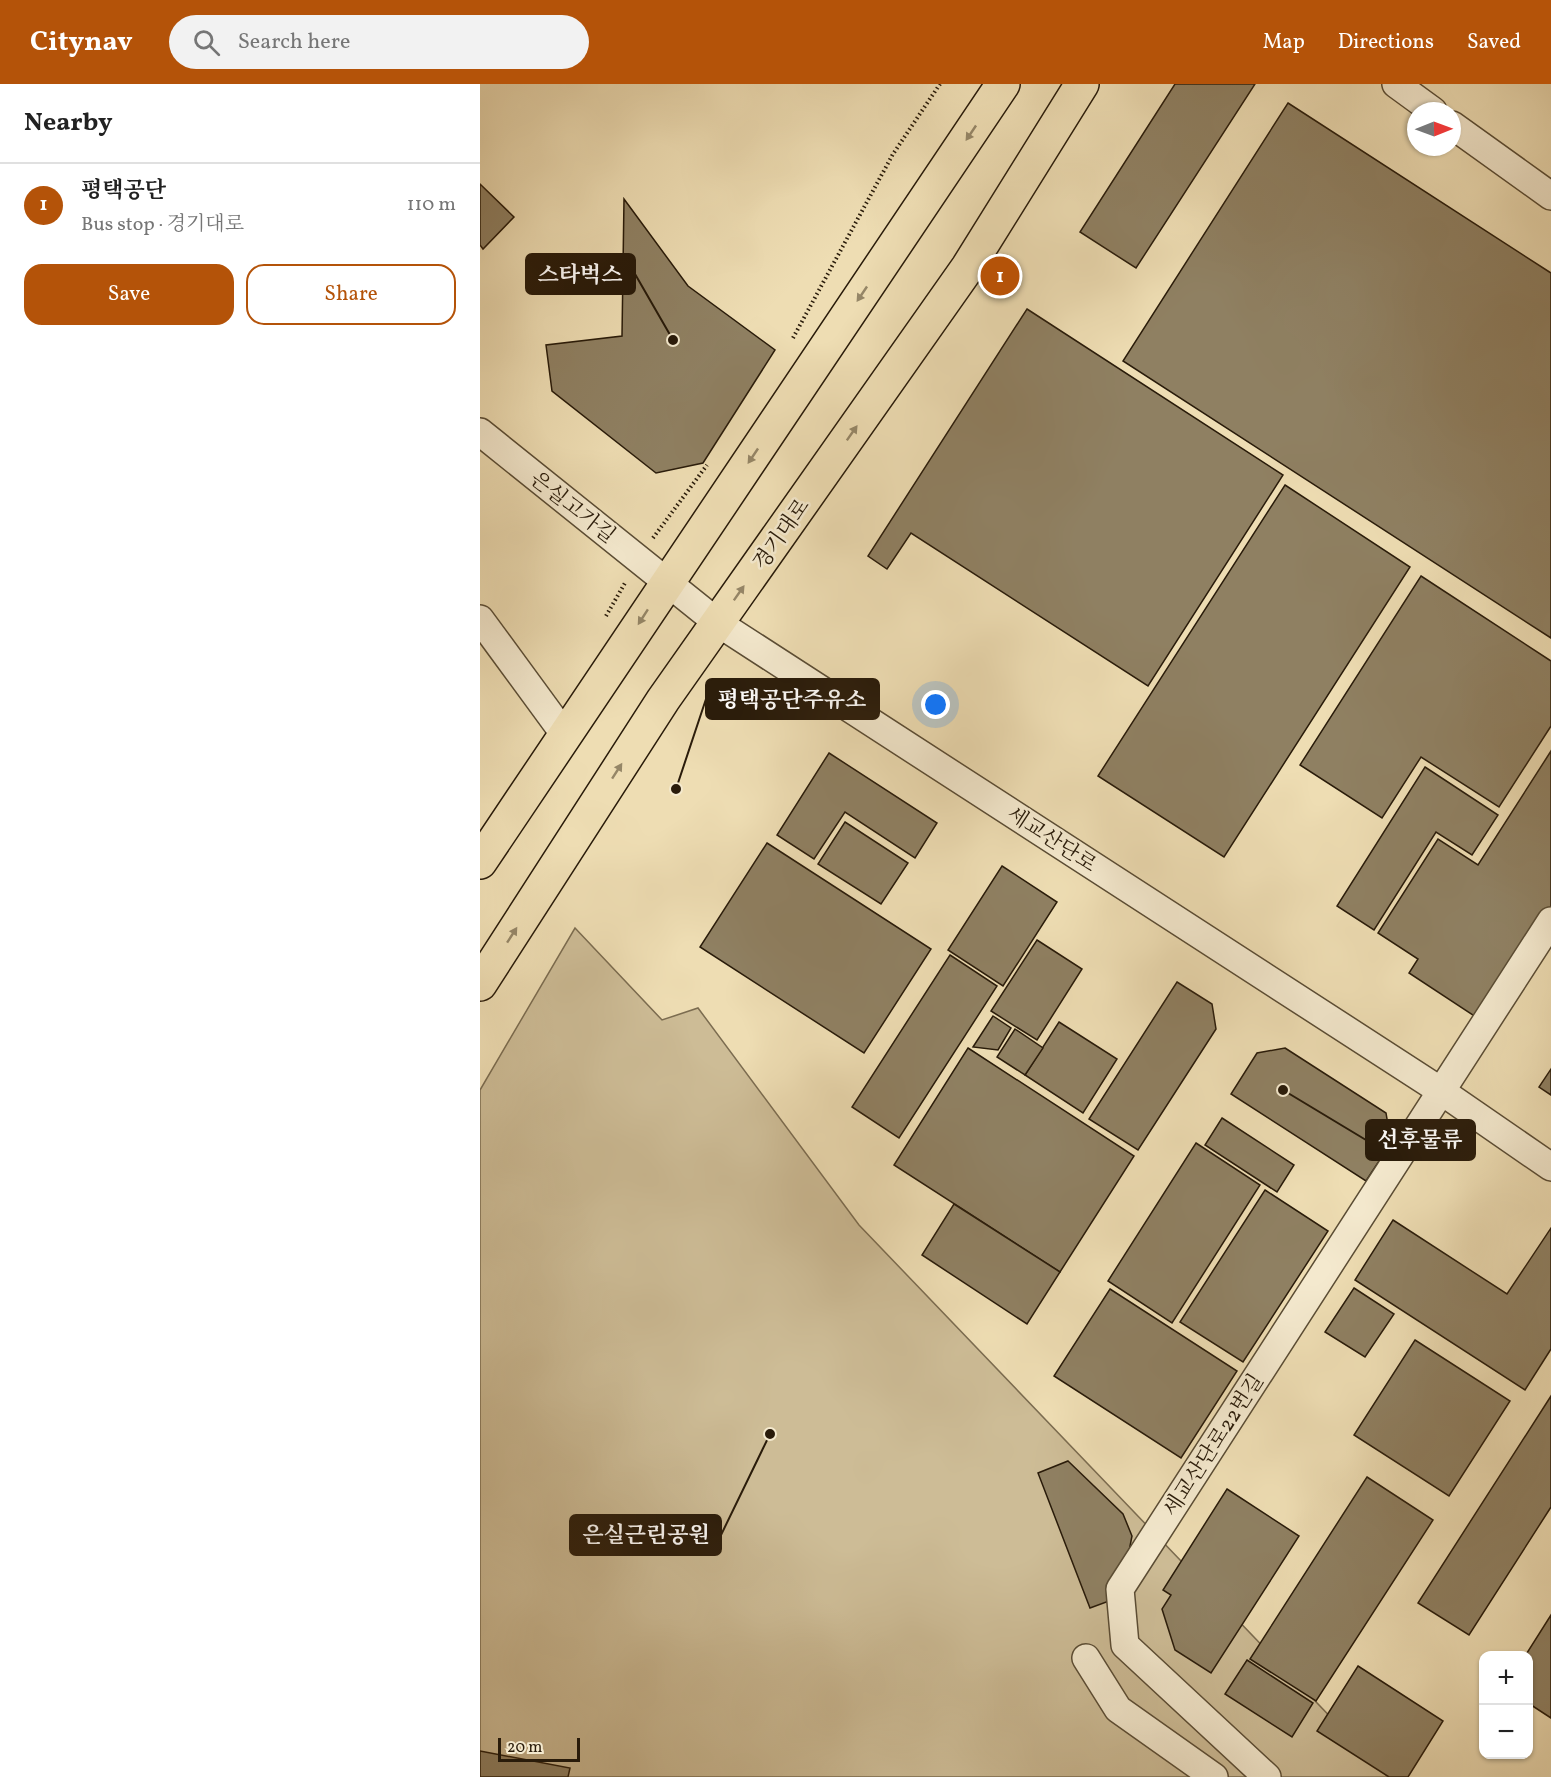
<!DOCTYPE html>
<meta charset="utf-8">
<style>
body{margin:0;font-family:Vollkorn,"Noto Serif KR",serif;background:#f2f2f2;color:#222}
.controls{position:absolute;right:18px;bottom:18px;display:grid;overflow:hidden;border-radius:12px;box-shadow:0 2px 4px #0004}
.controls button{width:54px;height:54px;display:grid;place-items:center;padding:0;border:0;border-bottom:2px solid #e0e0e0;background:#fff;color:#222;font:30px sans-serif}
.compass{position:absolute;left:927px;top:18px;width:54px;height:54px;border-radius:50%;background:#fff;box-shadow:0 2px 4px #0004;rotate:89deg}
.scale{position:absolute;left:18px;bottom:15px;width:82px;box-sizing:border-box;padding-left:6px;border:3px solid #291b0a;border-top:0;font-size:16px;line-height:21px;white-space:nowrap;color:#291b0a;-webkit-text-stroke:4px #f4e9ce;paint-order:stroke}
.you{position:absolute;left:456px;top:621px;width:21px;height:21px;margin:-15px;border:4px solid #fff;border-radius:50%;background:#1a73e8;box-shadow:0 0 0 9px #1a73e833}
.badge{display:grid;place-items:center;width:39px;height:39px;border-radius:50%;background:#b45309;color:#fff;font-size:20px;font-weight:700}
.pin{position:absolute;translate:-50% -50%;border:3px solid #fff;box-shadow:0 2px 6px #0006}
.list{margin:0;padding:0;list-style:none}
h2{display:flex;justify-content:space-between;align-items:center;height:78px;margin:0;padding:0 24px;font-size:26px}
h2 small{font-size:20px;font-weight:400;color:#767676}
.list li{display:grid;grid-template-columns:39px 1fr auto;gap:18px;align-items:center;box-sizing:border-box;height:84px;padding:0 24px;border-top:2px solid #e0e0e0}
.list b{display:block;font-size:22px;white-space:nowrap}
.list p{margin:0;font-size:20px;white-space:nowrap;color:#767676}
.list em{font-size:20px;font-style:normal;color:#767676}
.actions{display:flex;gap:12px;padding:18px 24px}
.actions a{flex:1;padding:14px 0;border:2px solid #b45309;border-radius:18px;text-align:center;font-size:21px;color:#b45309}
.actions .main{background:#b45309;color:#fff}
.icon{flex:none;width:33px;height:33px;fill:none;stroke:currentColor;stroke-width:2;stroke-linecap:round;stroke-linejoin:round}
.map{position:relative;flex:none;width:1071px;height:1693px;overflow:hidden}
header{display:flex;align-items:center;gap:36px;box-sizing:border-box;height:84px;padding:0 30px;background:#b45309;color:#fff}
header strong{font-size:28px}
nav{display:flex;gap:33px;margin-inline-start:auto;font-size:21px}
.search{width:420px;height:54px;background:#f2f2f2;display:flex;align-items:center;gap:15px;box-sizing:border-box;padding:0 21px;border-radius:33px;color:#767676;font-size:22px}
main{display:flex}
aside{flex:1;background:#fff}
.map>svg:first-child{display:block}
</style>
<header>
<strong>Citynav</strong>
<div class="search"><svg class="icon" aria-label="search" viewBox="0 0 24 24"><circle cx="10" cy="10" r="6"/><path d="M15 15l6 6"/></svg>Search here</div>
<nav><a>Map</a><a>Directions</a><a>Saved</a></nav>
</header>
<main>
<aside>
<h2>Nearby<small></small></h2>
<ul class="list">
<li><span class="badge">1</span><div><b>평택공단</b><p>Bus stop · 경기대로</p></div><em>110 m</em></li>
</ul>
<div class="actions"><a class="main">Save</a><a>Share</a></div>
</aside>
<div class="map">
<svg width="1071" height="1693" viewBox="0 0 1071 1693">
<rect width="100%" height="100%" fill="#eeddb3"/>
<filter id="stains"><feTurbulence type="fractalNoise" baseFrequency=".00333" numOctaves="4"/><feColorMatrix values="0 0 0 0 .2 0 0 0 0 .09 0 0 0 0 .02 0 0 0 .5 -.17"/></filter>
<radialGradient id="worn" r=".72"><stop offset=".6" stop-color="#630" stop-opacity="0"/><stop offset="1" stop-color="#630" stop-opacity=".3"/></radialGradient>
<path fill="#cdbc96" stroke="#7b6c50" stroke-width="1.5" d="M95,844L182,936L218,924L379,1141L908,1693H0V1006Z"/>
<g fill="#8f8062" stroke="#291b0a" stroke-width="1.5">
<path d="M695,0H775L656,184L600,148Z"/>
<path d="M808,19L1071,189V554L643,277Z"/>
<path d="M0,100L34,133L3,165L0,161Z"/>
<path d="M144,115L208,202L295,266L223,379L176,389L72,307L66,261L142,252Z"/>
<path d="M547,225L803,391L668,602L431,449L407,485L388,472Z"/>
<path d="M805,401L930,483L744,773L618,692Z"/>
<path d="M941,492L1071,577V642L1019,723L941,673L902,734L820,681Z"/>
<path d="M1071,667V830L1002,937L929,889L938,875L898,849L958,755L998,781Z"/>
<path d="M349,669L457,739L435,774L365,728L334,775L297,751Z"/>
<path d="M945,683L1018,731L992,771L956,748L894,846L857,822Z"/>
<path d="M365,738L428,779L401,820L338,780Z"/>
<path d="M287,759L451,865L384,969L220,863Z"/>
<path d="M522,782L577,818L523,902L468,866Z"/>
<path d="M557,856L602,885L557,956L511,927Z"/>
<path d="M470,871L517,902L419,1054L372,1023Z"/>
<path d="M697,898L732,920L736,945L658,1066L609,1035Z"/>
<path d="M513,932L531,944L518,966L493,963Z"/>
<path d="M579,938L637,975L603,1029L545,991Z"/>
<path d="M535,945L563,964L545,991L517,973Z"/>
<path d="M488,964L654,1072L580,1188L414,1081Z"/>
<path d="M805,964L906,1029L911,1059L886,1097L751,1010L777,969Z"/>
<path d="M1071,985V1011L1059,1003Z"/>
<path d="M742,1034L814,1081L797,1108L725,1061Z"/>
<path d="M716,1059L780,1101L692,1239L628,1197Z"/>
<path d="M785,1106L848,1147L763,1278L700,1238Z"/>
<path d="M474,1120L580,1188L547,1240L442,1171Z"/>
<path d="M913,1136L1027,1210L1071,1144V1265L1045,1306L875,1196Z"/>
<path d="M874,1204L914,1230L885,1273L845,1248Z"/>
<path d="M630,1205L757,1287L701,1374L574,1292Z"/>
<path d="M935,1256L1030,1317L969,1412L874,1351Z"/>
<path d="M1071,1312V1423L989,1551L938,1519Z"/>
<path d="M588,1377L643,1430L652,1452L640,1513L610,1524L558,1389Z"/>
<path d="M887,1393L953,1436L836,1617L770,1575Z"/>
<path d="M747,1405L819,1452L731,1589L695,1566L682,1525L691,1511L683,1506Z"/>
<path d="M1071,1531V1634L1048,1619V1572H1045Z"/>
<path d="M767,1576L833,1619L812,1653L745,1610Z"/>
<path d="M878,1582L963,1637L928,1693H909L837,1647Z"/>
<path d="M0,1667L90,1684L88,1693H0Z"/>
</g>
<g fill="none" stroke-linecap="round" stroke-linejoin="round">
<defs>
<g id="minor">
<path d="M916,0L953,27"/>
<path d="M972,41L1071,112"/>
<path d="M0,348L238,539L961,1007L1071,1083"/>
<path d="M0,535L85,651"/>
<path d="M606,1574L638,1625L734,1693"/>
<path d="M787,1693L645,1561L640,1505L1071,837"/>
</g>
<g id="major">
<path d="M0,778L523,0"/>
<path d="M0,900L183,616L488,183L602,0"/>
</g>
</defs>
<use href="#minor" stroke="#5a4c34" stroke-width="30"/>
<use href="#major" stroke="#291b0a" stroke-width="36"/>
<g stroke="#291b0a" stroke-width="4" stroke-dasharray="1.5 3" stroke-linecap="butt">
<path d="M313,254L413,70L460,0"/>
<path d="M173,454L227,381"/>
<path d="M126,532L145,499"/>
</g>
<use href="#minor" stroke="#f4e9ce" stroke-width="27"/>
<use href="#major" stroke="#eeddb3" stroke-width="33"/>
</g>
<defs><path id="oneway-solid" d="M-6-.8H1V-3.2L6.5 0L1 3.2V.8H-6Z" transform="scale(1.5)"/></defs>
<g fill="#958667">
<use href="#oneway-solid" transform="translate(491 49) rotate(124)"/>
<use href="#oneway-solid" transform="translate(382 210) rotate(124)"/>
<use href="#oneway-solid" transform="translate(372 349) rotate(-55)"/>
<use href="#oneway-solid" transform="translate(273 372) rotate(124)"/>
<use href="#oneway-solid" transform="translate(259 509) rotate(-55)"/>
<use href="#oneway-solid" transform="translate(163 533) rotate(123)"/>
<use href="#oneway-solid" transform="translate(137 687) rotate(-57)"/>
<use href="#oneway-solid" transform="translate(32 851) rotate(-57)"/>
</g>
<g text-anchor="middle" stroke-width="5" stroke-linejoin="round" paint-order="stroke">
<g font-size="21" fill="#291b0a" stroke="#f4e9ce">
<text transform="translate(93 423) rotate(38)" y="7">은실고가길</text>
<text transform="translate(301 450) rotate(-55)" y="7">경기대로</text>
<text transform="translate(572 755) rotate(33)" y="7">세교산단로</text>
<text transform="translate(733 1361) rotate(-57)" y="7">세교산단로22번길</text>
</g>
</g>
<path fill="none" stroke="#291b0a" stroke-width="2" d="M193 256L155 190M196 705L226 615M803 1006L886 1056M290 1350L241 1451"/>
<g fill="#291b0a" stroke="#f4e9ce" stroke-width="2">
<circle cx="193" cy="256" r="6"/>
<circle cx="196" cy="705" r="6"/>
<circle cx="803" cy="1006" r="6"/>
<circle cx="290" cy="1350" r="6"/>
</g>
<g fill="#291b0a" stroke="#291b0a" stroke-width="2">
<rect x="46" y="170" width="109" height="40" rx="6"/>
<rect x="226" y="595" width="173" height="40" rx="6"/>
<rect x="886" y="1036" width="109" height="40" rx="6"/>
<rect x="90" y="1431" width="151" height="40" rx="6"/>
</g>
<g font-size="22" text-anchor="middle" font-weight="bold" fill="#fff">
<text x="100" y="198">스타벅스</text>
<text x="312" y="623">평택공단주유소</text>
<text x="940" y="1063">선후물류</text>
<text x="166" y="1458">은실근린공원</text>
</g>
<rect width="100%" height="100%" filter="url(#stains)"/>
<rect width="100%" height="100%" fill="url(#worn)"/>
</svg>
<div class="controls">
<button>+</button>
<button>−</button>
</div>
<svg class="compass" viewBox="-18 -18 36 36"><path d="M0-13l5 13h-10z" fill="#e53935"/><path d="M0 13l5-13h-10z" fill="#767676"/></svg>
<div class="scale">20 m</div>
<div class="you"></div>
<div class="pin badge" style="left:520px;top:192px">1</div>
</div>
</main>
